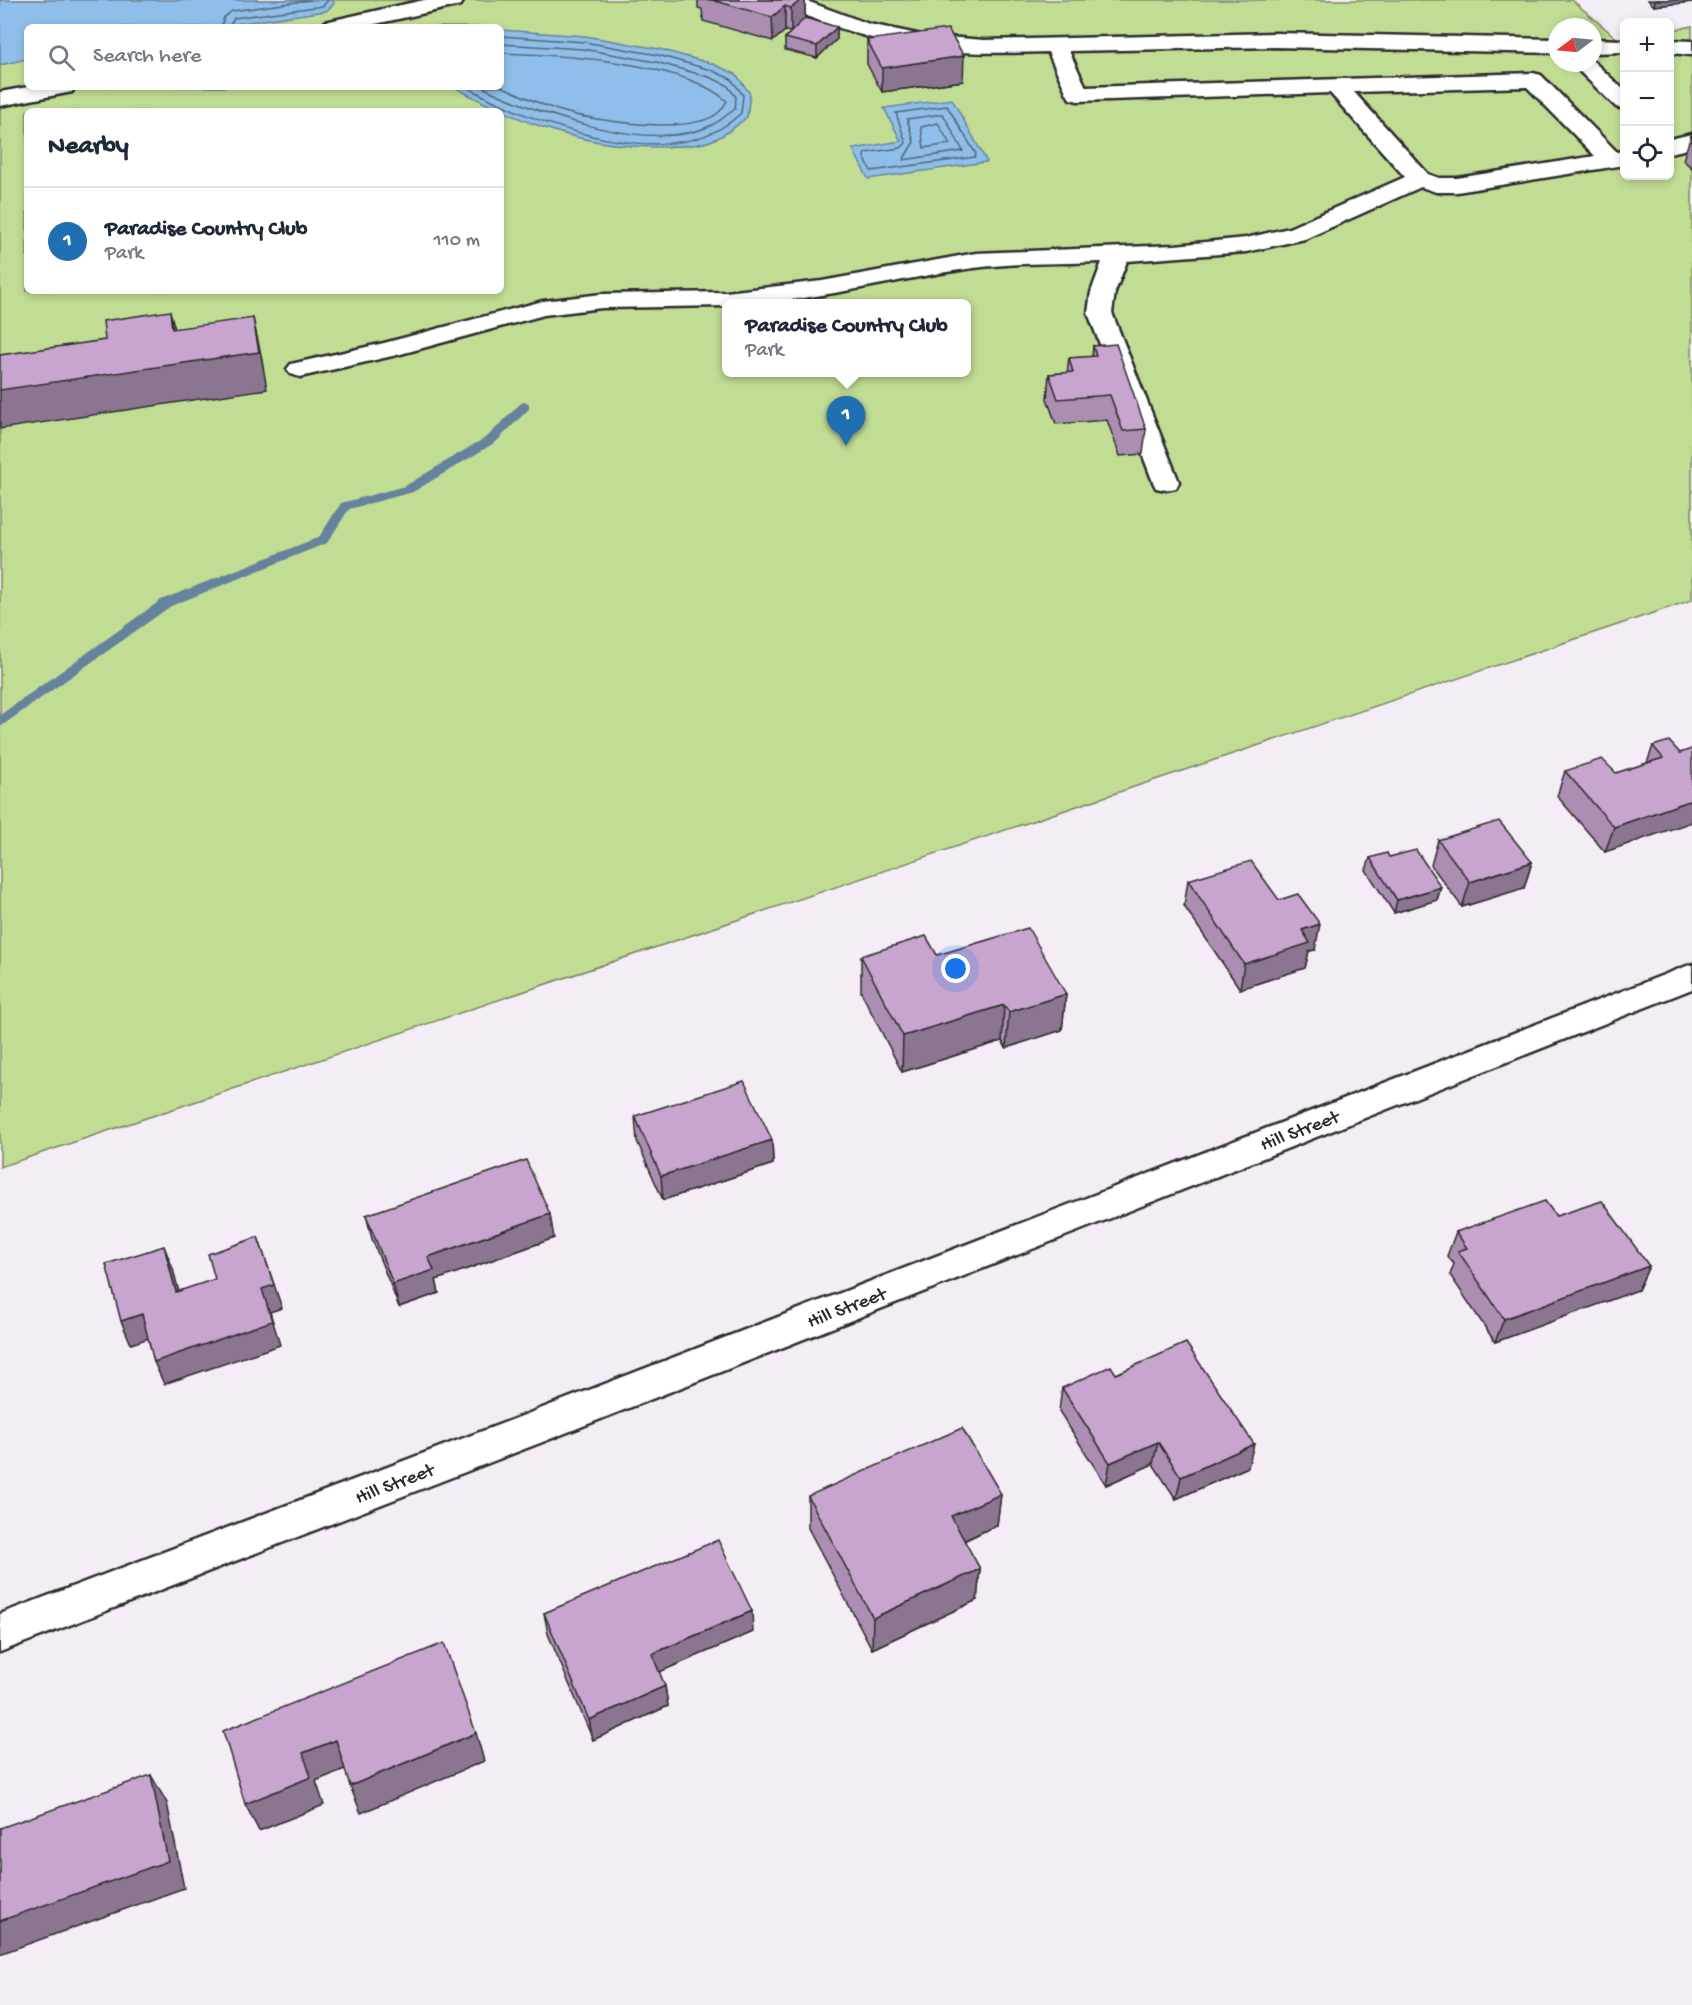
<!DOCTYPE html>
<meta charset="utf-8">
<style>
body{margin:0;font-family:"Gochi Hand",sans-serif;background:#f6f6f7;color:#1f2937}
.controls{position:absolute;right:18px;top:18px;display:grid;overflow:hidden;border-radius:9px;box-shadow:0 3px 9px #0003}
.controls button{width:54px;height:54px;display:grid;place-items:center;padding:0;border:0;border-bottom:2px solid #e0e1e3;background:#fff;color:#1f2937;font:30px sans-serif}
.compass{position:absolute;left:1548px;top:18px;width:54px;height:54px;border-radius:50%;background:#fff;box-shadow:0 3px 9px #0003;rotate:254deg}
.you{position:absolute;left:956px;top:969px;width:21px;height:21px;margin:-15px;border:4px solid #fff;border-radius:50%;background:#1a73e8;box-shadow:0 0 0 9px #1a73e833}
.badge{display:grid;place-items:center;width:39px;height:39px;border-radius:50%;background:#1f6fb2;color:#fff;font-size:20px;font-weight:700}
.pin{position:absolute;translate:-50% -50px;filter:drop-shadow(0 2px 3px #0008)}
.pin::after{content:'';position:absolute;top:32px;width:21px;height:18px;background:inherit;clip-path:polygon(0 0,100% 0,50% 100%)}
.popup{position:absolute;left:722px;top:299px;width:249px;height:78px;box-sizing:border-box;display:grid;place-content:center;border-radius:9px;background:#fff;filter:drop-shadow(0 2px 4px #0005);font-size:20px;white-space:nowrap;color:#747a83}
.popup b{font-size:22px;color:#1f2937}
.popup::after{content:'';position:absolute;left:50%;top:100%;margin-left:-12px;border:12px solid transparent;border-top-color:#fff}
.list{margin:0;padding:0;list-style:none}
h2{display:flex;justify-content:space-between;align-items:center;height:78px;margin:0;padding:0 24px;font-size:26px}
h2 small{font-size:20px;font-weight:400;color:#747a83}
.list li{display:grid;grid-template-columns:39px 1fr auto;gap:18px;align-items:center;box-sizing:border-box;height:108px;padding:0 24px;border-top:2px solid #e0e1e3}
.list b{display:block;font-size:22px;white-space:nowrap}
.list p{margin:0;font-size:20px;white-space:nowrap;color:#747a83}
.list em{font-size:20px;font-style:normal;color:#747a83}
.icon{flex:none;width:33px;height:33px;fill:none;stroke:currentColor;stroke-width:2;stroke-linecap:round;stroke-linejoin:round}
.map{position:relative;flex:none;width:1692px;height:2005px;overflow:hidden}
.search{position:absolute;background:#fff;box-shadow:0 3px 9px #0003;left:24px;top:24px;width:480px;height:66px;display:flex;align-items:center;gap:15px;box-sizing:border-box;padding:0 21px;border-radius:9px;color:#747a83;font-size:22px}
.panel{position:absolute;background:#fff;box-shadow:0 3px 9px #0003;left:24px;top:108px;width:480px;height:186px;border-radius:9px}
.map>svg:first-child{display:block}
</style>
<div class="map">
<svg width="1692" height="2005" viewBox="0 0 1692 2005">
<rect width="100%" height="100%" fill="#f4edf5"/>
<filter id="ink" filterUnits="userSpaceOnUse"><feTurbulence type="fractalNoise" baseFrequency=".0167" numOctaves="2"/><feDisplacementMap in="SourceGraphic" scale="12" xChannelSelector="R" yChannelSelector="G"/><feConvolveMatrix kernelMatrix="1 2 1 2 8 2 1 2 1" color-interpolation-filters="sRGB"/></filter>
<g filter="url(#ink)">
<path fill="#c1dd94" stroke="#768460" stroke-width="1.5" fill-rule="evenodd" d="M0,0H1572L1620,41H1624V176H1670V31L1692,26V600L0,1167ZM27,27H501V87H27ZM1557,27H1593V63H1557ZM27,111H501V291H27ZM726,304H966V372H726Z"/>
<g fill="#8ebee9" stroke="#66839d" stroke-width="1.5">
<path d="M0,0H333L334,4L326,11L213,27H27V59L0,65Z"/>
<path d="M501,30L585,36L659,49L713,64L736,74L750,94L747,117C736,126 726,135 713,140C699,146 679,146 663,147C585,148 522,124 454,87H501Z"/>
<path d="M952,99L987,162L868,179L853,149L901,141L884,108Z"/>
</g>
<g fill="none" stroke-linecap="round" stroke-linejoin="round">
<g stroke="#536677" stroke-width="1.5">
<path d="M221,27L224,17L232,11L311,0"/>
<path d="M229,27L234,18L323,6L328,0"/>
<path d="M501,53C561,55 682,61 727,101C725,104 722,110 719,112C694,136 592,121 561,111C540,105 521,95 501,86"/>
<path d="M466,87C536,124 674,179 741,113L743,95L731,79L711,70L658,55L584,42L501,36"/>
<path d="M482,87C539,114 652,155 712,125C720,121 728,114 735,109L736,97L727,85L709,77L656,62L583,49L501,44"/>
<path d="M947,106L976,154L975,157L871,171L864,157L865,153L901,148L906,143L896,113Z"/>
<path d="M943,114L963,151L903,160L914,142L907,119Z"/>
<path d="M938,123L950,144L924,148L921,127Z"/>
</g>
<path fill="#66839d" fill-rule="evenodd" d="M525,402L529,403V409L496,442L413,492L349,509L327,543L171,606L0,727V715L161,600L319,537L341,503L405,486L488,436L521,403Z"/>
<defs>
<g id="minor">
<path d="M424,0H464L461,5L362,27H322L325,22Z"/>
<path d="M773,0H804L869,24L922,35L984,40L1275,33L1557,39V53L1275,47L1069,51L1086,87L1533,73L1541,75L1617,152L1624,151V165L1457,192H1436L1421,187L1305,239L1246,252L1127,261L1115,292L1112,313L1179,482L1176,488L1166,490L1156,488L1153,482L1088,313L1091,292L1102,262C1060,264 1016,262 974,268C891,279 810,304 726,304V306L602,308L544,315L397,355L300,377L291,374L287,369L291,364L384,343L543,301L602,294L726,292L822,281L976,253L1175,245L1246,238L1289,228L1405,177L1330,93L1078,101L1070,99L1067,94L1048,52C1006,53 964,54 923,49C872,42 824,22 776,5ZM1527,87L1595,156L1457,178H1439L1428,174L1354,92Z"/>
<path d="M1593,39L1624,40V52L1593,53Z"/>
<path d="M1670,40L1692,41V55L1670,53Z"/>
<path d="M1593,61L1624,90V109L1616,107L1571,63Z"/>
<path d="M28,87H75L72,92L0,106V92Z"/>
<path d="M1692,134V148L1670,153V139Z"/>
<path d="M1692,964V989L540,1443L0,1652V1614L514,1419Z"/>
</g>
</defs>
<use href="#minor" stroke="#2b2b2b" stroke-width="5"/>
<use href="#minor" fill="#fff" fill-rule="evenodd"/>
</g>
<g fill="#ab8eb2" stroke="#2b2b2b" stroke-width="1.5">
<path d="M698,0H805V19L837,27V39L817,58L785,50V38L791,32L785,31L773,41L703,21L702,9L698,8Z"/>
<path d="M1648,0H1692V2L1654,6Z"/>
<path d="M867,40L963,81L882,92L867,64Z"/>
<path d="M1691,135H1692V168L1683,160Z"/>
<path d="M1093,346L1146,429L1143,454L1120,456L1107,420L1056,424L1047,399L1049,374L1067,373L1069,358L1092,357Z"/>
<path d="M1653,746L1680,753L1605,852L1557,796L1565,771L1616,773L1647,763Z"/>
<path d="M1438,840L1532,862L1524,888L1462,907L1431,865Z"/>
<path d="M1389,857L1441,887L1437,900L1394,913L1366,870L1370,858Z"/>
<path d="M1188,880L1315,950L1309,951L1305,968L1240,989L1184,906Z"/>
<path d="M937,955L1066,994L1062,1030L1006,1048L1002,1041L902,1072L861,992V956Z"/>
<path d="M635,1116L772,1140L773,1164L663,1200L637,1141Z"/>
<path d="M366,1215L554,1238L436,1280L439,1293L399,1307L372,1239Z"/>
<path d="M1556,1216L1649,1266L1638,1290L1495,1342L1450,1275L1454,1264L1447,1256L1456,1232Z"/>
<path d="M1116,1374L1248,1467L1176,1499L1153,1464L1106,1485L1059,1411L1062,1388Z"/>
<path d="M1001,1494L997,1525L964,1541L980,1569L977,1600L872,1649L808,1528V1496Z"/>
<path d="M544,1613L753,1632L659,1672L665,1686L668,1706L593,1740L548,1634Z"/>
</g>
<g fill="#8b7491" stroke="#2b2b2b" stroke-width="1.5">
<path d="M801,0H805V21L791,32V8Z"/>
<path d="M1655,0H1692V2L1654,6Z"/>
<path d="M785,6V31L773,41L772,17Z"/>
<path d="M837,27V39L817,58V46Z"/>
<path d="M964,56L963,81L882,92V68Z"/>
<path d="M170,311L180,348L253,318L261,355L267,389L0,429V390L172,329Z"/>
<path d="M1692,800V822L1605,852L1614,827Z"/>
<path d="M1532,862L1524,888L1462,907L1470,882Z"/>
<path d="M1441,887L1437,900L1394,913L1397,900Z"/>
<path d="M1320,924L1315,950L1309,951L1305,968L1240,989L1244,964L1302,930Z"/>
<path d="M1066,994L1062,1030L1006,1048L1009,1012Z"/>
<path d="M1004,1005L1002,1041L902,1072L903,1036Z"/>
<path d="M772,1140L773,1164L663,1200L661,1176Z"/>
<path d="M550,1214L554,1238L436,1280L439,1293L399,1307L393,1284L428,1257Z"/>
<path d="M258,1237L282,1308L270,1312L280,1345L164,1384L154,1362Z"/>
<path d="M164,1246L173,1269L185,1315L176,1292Z"/>
<path d="M1649,1266L1638,1290L1495,1342L1504,1319Z"/>
<path d="M142,1314L152,1337L131,1344L121,1321Z"/>
<path d="M1158,1442L1153,1464L1106,1485L1110,1463Z"/>
<path d="M1254,1444L1248,1467L1176,1499L1181,1477Z"/>
<path d="M1001,1494L997,1525L948,1548L951,1516Z"/>
<path d="M980,1569L977,1600L872,1649L873,1618Z"/>
<path d="M752,1611L753,1632L655,1674L652,1654Z"/>
<path d="M665,1686L668,1706L593,1740L589,1720Z"/>
<path d="M476,1733L484,1761L361,1813L350,1786Z"/>
<path d="M336,1740L347,1768L316,1781L324,1805L259,1831L245,1804L303,1753Z"/>
<path d="M151,1775L167,1803L184,1888L0,1954V1921Z"/>
</g>
<g fill="#c7a5cf" stroke="#2b2b2b" stroke-width="1.5">
<path d="M712,0H801L791,8L785,6L772,17Z"/>
<path d="M805,18L837,27L817,46L785,38Z"/>
<path d="M948,29L964,56L882,68L867,40Z"/>
<path d="M170,311L172,329L253,318L259,352L0,390V355L105,340L103,321Z"/>
<path d="M1116,344L1146,429L1123,431L1110,395L1058,399L1049,374L1073,372L1069,358L1096,356L1093,346Z"/>
<path d="M1669,741L1680,753L1691,749L1692,750V800L1614,827L1565,771L1602,759L1616,773L1663,758L1653,746Z"/>
<path d="M1499,821L1532,862L1470,882L1438,840Z"/>
<path d="M1416,850L1441,887L1397,900L1370,858L1387,853L1389,857Z"/>
<path d="M1251,861L1279,900L1298,894L1320,924L1302,930L1310,943L1244,964L1188,880Z"/>
<path d="M1028,928L1066,994L1009,1012L1004,1005L903,1036L861,956L926,936L937,955Z"/>
<path d="M744,1081L772,1140L661,1176L635,1116Z"/>
<path d="M526,1160L550,1214L428,1257L434,1270L393,1284L366,1215Z"/>
<path d="M1545,1201L1556,1216L1602,1201L1649,1266L1504,1319L1458,1251L1467,1248L1456,1232Z"/>
<path d="M258,1237L274,1285L262,1289L272,1321L154,1362L142,1314L121,1321L106,1264L164,1246L176,1292L215,1279L208,1254Z"/>
<path d="M1186,1343L1254,1444L1181,1477L1158,1442L1110,1463L1062,1388L1111,1366L1116,1374Z"/>
<path d="M962,1428L1001,1494L951,1516L980,1569L873,1618L808,1496Z"/>
<path d="M718,1540L752,1611L652,1654L665,1686L589,1720L544,1613Z"/>
<path d="M444,1643L476,1733L350,1786L336,1740L303,1753L311,1777L245,1804L223,1731Z"/>
<path d="M151,1775L168,1861L0,1921V1828Z"/>
</g>
</g>
<g text-anchor="middle" stroke-width="4.5" stroke-linejoin="round" paint-order="stroke">
<g font-size="20" fill="#2b2b2b" stroke="#fff">
<text transform="translate(1299 1129) rotate(-21)" y="7">Hill Street</text>
<text transform="translate(846 1306) rotate(-21)" y="7">Hill Street</text>
<text transform="translate(394 1482) rotate(-21)" y="7">Hill Street</text>
</g>
</g>
</svg>
<div class="controls">
<button>+</button>
<button>−</button>
<button><svg class="icon" aria-label="locate" viewBox="0 0 24 24"><circle cx="12" cy="12" r="6"/><path d="M12 2v4M12 18v4M2 12h4M18 12h4"/></svg></button>
</div>
<svg class="compass" viewBox="-18 -18 36 36"><path d="M0-13l5 13h-10z" fill="#e53935"/><path d="M0 13l5-13h-10z" fill="#747a83"/></svg>
<div class="you"></div>
<div class="pin badge" style="left:846px;top:446px">1</div>
<div class="popup"><b>Paradise Country Club</b>Park</div>
<div class="search"><svg class="icon" aria-label="search" viewBox="0 0 24 24"><circle cx="10" cy="10" r="6"/><path d="M15 15l6 6"/></svg>Search here</div>
<section class="panel">
<h2>Nearby<small></small></h2>
<ul class="list">
<li><span class="badge">1</span><div><b>Paradise Country Club</b><p>Park</p></div><em>110 m</em></li>
</ul>
</section>
</div>
